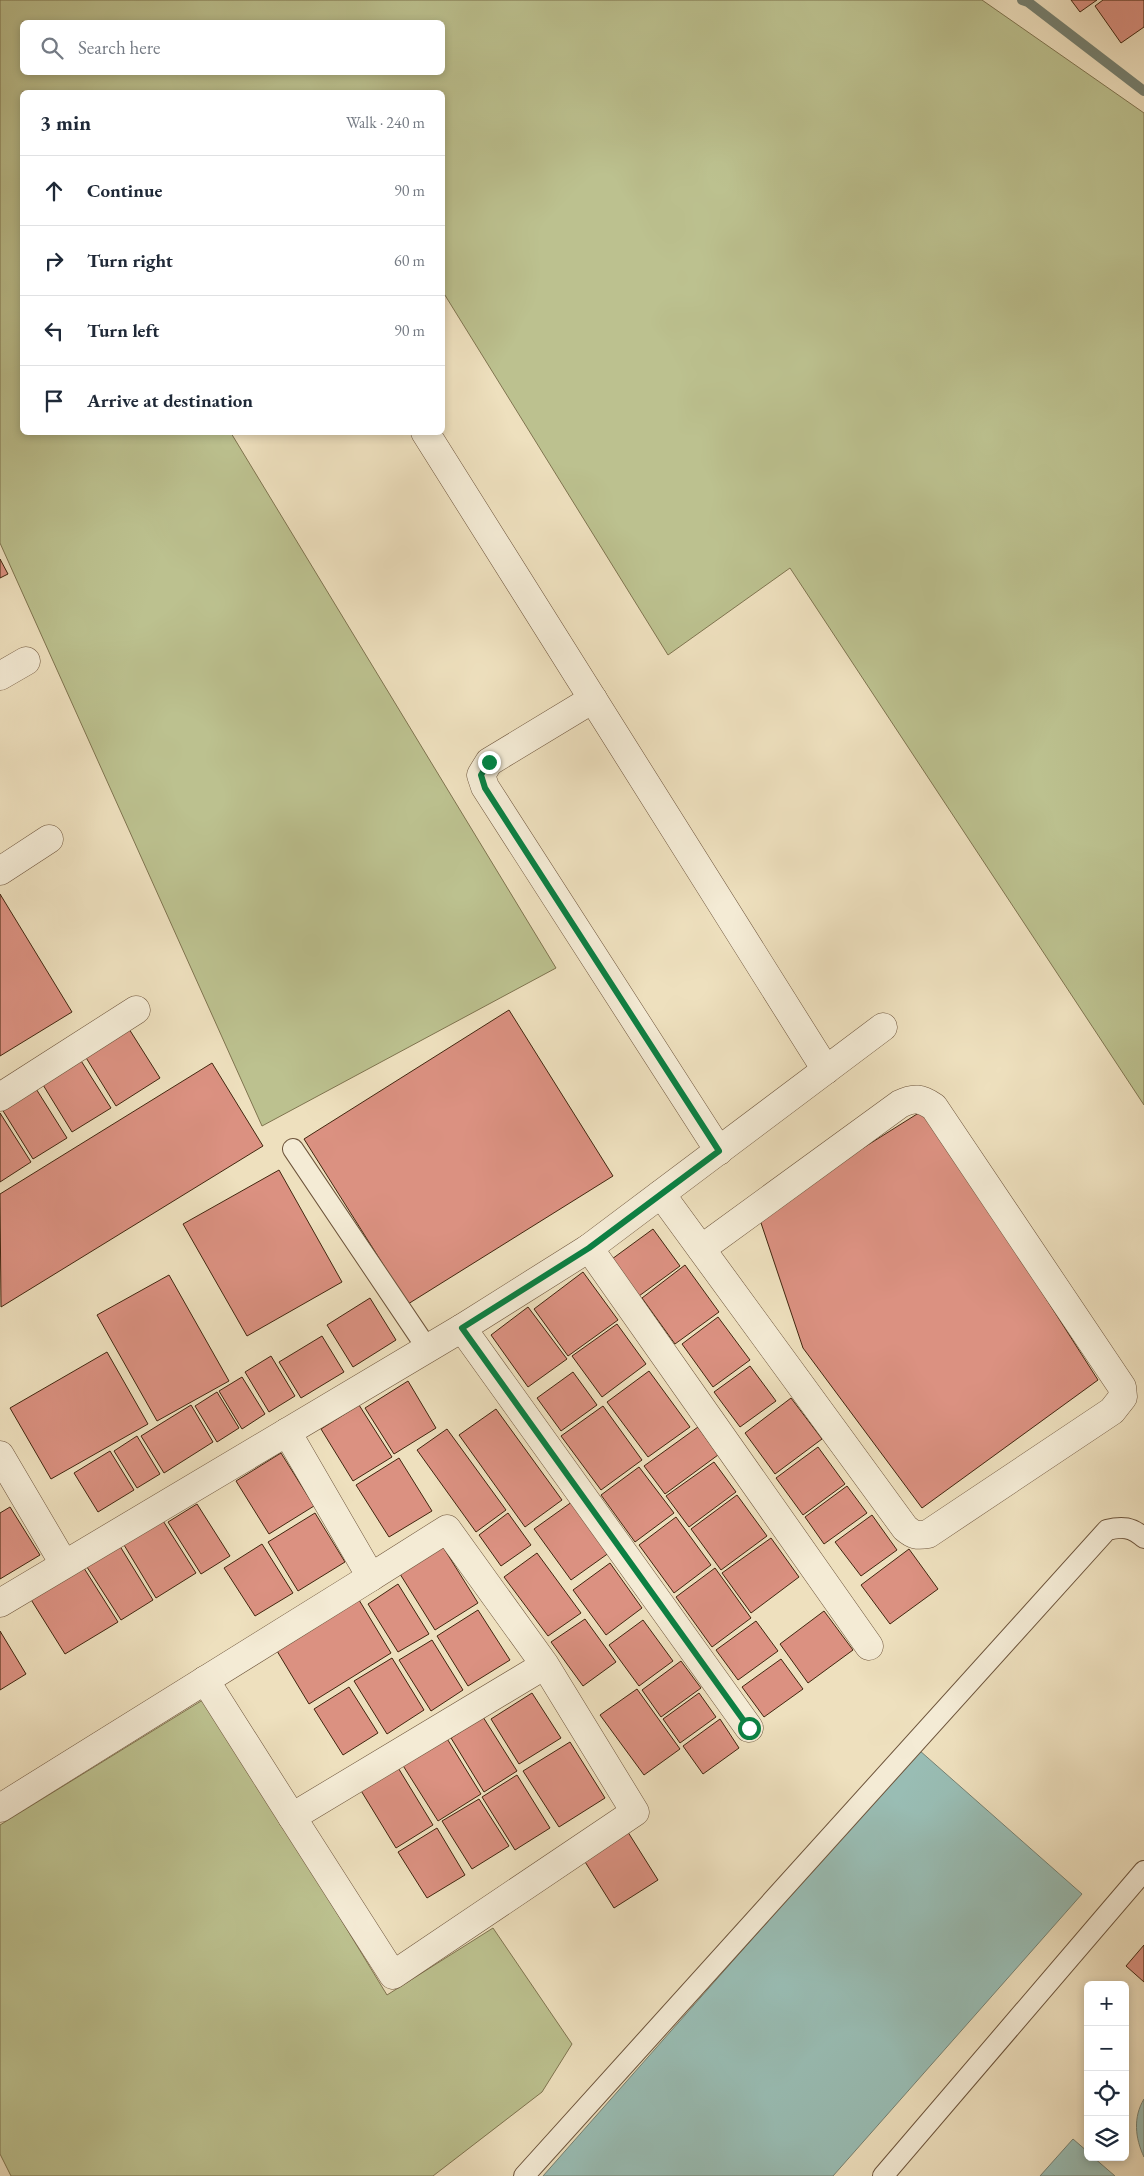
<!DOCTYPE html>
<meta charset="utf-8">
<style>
body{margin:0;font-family:"EB Garamond",serif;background:#f2f2f3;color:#1f2937}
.controls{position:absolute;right:15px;bottom:15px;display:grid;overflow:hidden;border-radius:8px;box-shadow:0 2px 8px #0003}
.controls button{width:45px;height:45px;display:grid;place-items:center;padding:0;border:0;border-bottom:1px solid #e0e1e3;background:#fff;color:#1f2937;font:25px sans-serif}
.stop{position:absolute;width:15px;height:15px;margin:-11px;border:4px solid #0b8043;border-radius:50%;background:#fff}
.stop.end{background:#0b8043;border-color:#fff;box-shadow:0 1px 5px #0008}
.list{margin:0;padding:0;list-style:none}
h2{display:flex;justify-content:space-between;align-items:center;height:65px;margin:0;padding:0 20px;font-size:21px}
h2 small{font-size:16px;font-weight:400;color:#747a83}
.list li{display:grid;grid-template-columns:32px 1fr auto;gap:15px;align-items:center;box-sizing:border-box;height:70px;padding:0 20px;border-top:1px solid #e0e1e3}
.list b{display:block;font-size:19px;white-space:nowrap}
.list em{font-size:16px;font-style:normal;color:#747a83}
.icon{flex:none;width:28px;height:28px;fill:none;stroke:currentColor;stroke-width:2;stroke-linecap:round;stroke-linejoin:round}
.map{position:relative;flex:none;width:1144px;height:2176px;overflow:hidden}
.search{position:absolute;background:#fff;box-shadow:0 2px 8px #0003;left:20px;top:20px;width:425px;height:55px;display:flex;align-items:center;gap:12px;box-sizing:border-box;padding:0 18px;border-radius:8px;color:#747a83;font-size:19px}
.panel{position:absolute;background:#fff;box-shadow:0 2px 8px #0003;left:20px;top:90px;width:425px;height:345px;border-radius:8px}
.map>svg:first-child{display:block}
</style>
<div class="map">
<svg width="1144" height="2176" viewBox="0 0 1144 2176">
<rect width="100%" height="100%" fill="#eee0be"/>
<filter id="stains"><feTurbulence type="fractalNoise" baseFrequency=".004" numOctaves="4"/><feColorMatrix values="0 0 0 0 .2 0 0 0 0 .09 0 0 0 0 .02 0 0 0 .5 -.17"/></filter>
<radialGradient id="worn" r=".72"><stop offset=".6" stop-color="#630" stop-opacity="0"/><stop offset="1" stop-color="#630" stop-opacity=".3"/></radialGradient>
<g fill="#bcc18f" stroke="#7f744f" fill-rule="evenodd">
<path d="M0,0H982L1144,113V1105L790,568L668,655L443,292L442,92H22V432L231,433L556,968L262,1126L0,543ZM442,22V72H22V22Z"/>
<path d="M206,1698L387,1995L493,1928L572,2044L542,2092L433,2176H11L0,2154V1825Z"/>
</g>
<g fill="#99bdb4" stroke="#768172">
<path d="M919,1750L1082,1894L833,2176H543Z"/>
<path d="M1144,2099V2157C1135,2138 1133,2117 1144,2099Z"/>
<path d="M1073,2139L1088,2152V2157H1093L1115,2176H1040Z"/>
</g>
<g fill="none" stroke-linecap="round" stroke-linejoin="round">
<path stroke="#768172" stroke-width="10" d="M1022,0L1028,2L1144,91"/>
</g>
<g fill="#db9181" stroke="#42260f">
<path d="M1071,0H1097L1080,12Z"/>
<path d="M1103,0H1144V27L1121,43L1095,6Z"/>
<path d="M0,559L8,574L0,578Z"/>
<path d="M0,894L72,1012L0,1056Z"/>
<path d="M509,1010L613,1176L408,1304L304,1139Z"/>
<path d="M124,1021L160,1078L116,1106L80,1048Z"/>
<path d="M78,1056L111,1108L72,1132L40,1080Z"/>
<path d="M212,1063L263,1146L1,1307L0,1194Z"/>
<path d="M33,1084L67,1138L33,1159L0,1106Z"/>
<path d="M925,1109L1098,1380L922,1508L803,1348L758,1214Z"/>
<path d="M0,1113L31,1162L0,1182Z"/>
<path d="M279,1170L342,1282L247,1336L183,1224Z"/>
<path d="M653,1229L680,1266L639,1296L612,1259Z"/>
<path d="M685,1265L719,1312L675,1344L642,1298Z"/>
<path d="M583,1272L618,1320L568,1356L534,1309Z"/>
<path d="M169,1275L229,1381L157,1421L97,1315Z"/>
<path d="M370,1298L396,1340L353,1367L327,1325Z"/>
<path d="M528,1307L567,1359L528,1387L491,1335Z"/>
<path d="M718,1317L750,1360L713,1387L682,1344Z"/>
<path d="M617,1324L646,1364L602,1397L572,1356Z"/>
<path d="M322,1336L344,1372L301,1398L279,1362Z"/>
<path d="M107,1352L148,1424L51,1479L10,1408Z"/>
<path d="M271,1356L295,1396L269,1412L245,1372Z"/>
<path d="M750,1366L776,1401L740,1427L714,1392Z"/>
<path d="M649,1371L690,1427L648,1457L607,1402Z"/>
<path d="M573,1372L597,1405L561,1431L537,1398Z"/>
<path d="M242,1377L265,1414L242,1429L219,1391Z"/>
<path d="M408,1381L436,1428L394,1454L365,1408Z"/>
<path d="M217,1392L239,1428L217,1442L195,1406Z"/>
<path d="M791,1398L822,1439L775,1474L745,1433Z"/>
<path d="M191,1405L213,1442L164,1473L141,1436Z"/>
<path d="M359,1405L392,1457L353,1481L321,1429Z"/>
<path d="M603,1406L642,1460L601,1490L561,1436Z"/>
<path d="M496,1409L562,1500L525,1527L459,1435Z"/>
<path d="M698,1427L718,1455L665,1494L644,1466Z"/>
<path d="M447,1429L506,1510L476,1532L417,1450Z"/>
<path d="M137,1436L160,1474L137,1488L114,1451Z"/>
<path d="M818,1447L845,1484L803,1515L776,1478Z"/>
<path d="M110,1451L134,1490L98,1512L74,1473Z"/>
<path d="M281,1453L314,1506L269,1534L236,1481Z"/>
<path d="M399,1458L432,1511L389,1537L356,1485Z"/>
<path d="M714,1462L736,1492L689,1527L666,1496Z"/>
<path d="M639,1467L674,1513L635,1542L601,1495Z"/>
<path d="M847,1486L867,1513L824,1544L805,1517Z"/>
<path d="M737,1495L767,1536L721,1570L691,1529Z"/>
<path d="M576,1499L613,1550L571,1580L534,1529Z"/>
<path d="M197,1504L230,1556L201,1574L168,1522Z"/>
<path d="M10,1507L40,1555L0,1579V1513Z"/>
<path d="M315,1513L345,1562L298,1591L268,1542Z"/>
<path d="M508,1513L531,1545L501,1566L479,1535Z"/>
<path d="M872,1515L897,1550L861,1576L835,1542Z"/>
<path d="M160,1516L196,1573L156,1598L121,1540Z"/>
<path d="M676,1517L711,1565L674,1593L639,1545Z"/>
<path d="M771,1538L799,1577L751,1613L722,1573Z"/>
<path d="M118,1543L153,1600L121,1620L85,1564Z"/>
<path d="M262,1544L293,1593L255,1616L224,1568Z"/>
<path d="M443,1547L478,1603L435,1630L400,1574Z"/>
<path d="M909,1549L938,1589L890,1624L861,1585Z"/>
<path d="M537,1553L581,1613L548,1636L504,1577Z"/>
<path d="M610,1563L642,1608L606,1635L573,1590Z"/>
<path d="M82,1565L118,1622L65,1654L30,1598Z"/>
<path d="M715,1568L751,1618L712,1647L676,1597Z"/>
<path d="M398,1584L429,1634L398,1652L368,1604Z"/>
<path d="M356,1595L391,1653L309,1704L274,1646Z"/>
<path d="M478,1610L510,1660L468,1686L437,1636Z"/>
<path d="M824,1611L853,1650L808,1683L780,1644Z"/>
<path d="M585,1619L616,1662L583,1686L551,1642Z"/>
<path d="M643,1620L673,1661L639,1686L609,1645Z"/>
<path d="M756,1621L778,1651L738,1680L716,1650Z"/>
<path d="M0,1631L26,1674L0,1690Z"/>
<path d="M432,1640L463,1690L431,1711L399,1660Z"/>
<path d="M392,1658L424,1710L387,1734L354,1681Z"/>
<path d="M781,1659L803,1689L764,1717L742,1687Z"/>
<path d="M681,1661L701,1688L661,1717L642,1690Z"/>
<path d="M349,1687L378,1733L343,1755L314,1709Z"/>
<path d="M637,1689L680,1749L644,1775L600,1715Z"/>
<path d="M532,1693L561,1738L519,1764L491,1719Z"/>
<path d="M699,1693L716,1717L680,1743L663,1719Z"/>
<path d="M483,1717L517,1771L484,1792L451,1738Z"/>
<path d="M720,1719L739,1748L703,1774L683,1746Z"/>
<path d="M446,1737L481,1794L438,1821L402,1764Z"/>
<path d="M570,1742L605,1798L559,1827L523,1771Z"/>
<path d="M397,1766L433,1825L396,1848L360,1789Z"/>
<path d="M517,1775L550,1828L515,1850L482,1797Z"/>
<path d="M479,1799L509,1846L472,1869L442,1821Z"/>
<path d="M437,1828L465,1875L427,1898L398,1852Z"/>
<path d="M626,1829L658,1880L614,1908L582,1857Z"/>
<path d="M1144,1945V1982L1126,1966Z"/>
</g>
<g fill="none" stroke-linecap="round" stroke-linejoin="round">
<defs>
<g id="lane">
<path d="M293,1149L427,1348"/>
<path d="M524,2176L1107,1530C1122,1526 1132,1527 1144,1538"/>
<path d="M883,2176L1144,1871"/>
</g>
<g id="street">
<path d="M425,432L826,1070"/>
<path d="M0,676L26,661"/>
<path d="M593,699L489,762L481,775L485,787L719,1151"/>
<path d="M0,871L49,839"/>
<path d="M0,1097L136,1010"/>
<path d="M661,1194L905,1528C913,1535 917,1536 928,1534L1112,1411L1123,1397L1122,1387L934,1107C921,1098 914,1097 900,1104L701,1249"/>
<path d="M589,1248L869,1646"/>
<path d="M462,1328L749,1728"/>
<path d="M0,1455L64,1564"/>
<path d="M371,1577L447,1529L545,1665L635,1812L393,1975L292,1817L545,1665"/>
<path d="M0,1603L462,1328L589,1248L883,1027"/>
<path d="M205,1680L292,1817"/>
<path d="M0,1808L371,1577L287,1432"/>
</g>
</defs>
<use href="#lane" stroke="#6d543b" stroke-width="22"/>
<use href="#street" stroke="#6d543b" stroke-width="29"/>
<use href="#lane" stroke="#f4ebd5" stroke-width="20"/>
<use href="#street" stroke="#f4ebd5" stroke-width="28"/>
</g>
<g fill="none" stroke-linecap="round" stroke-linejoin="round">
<path stroke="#0b8043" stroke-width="6" d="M489,762L481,775L485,788L719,1151L589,1248L462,1328L749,1728"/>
</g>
<rect width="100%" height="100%" filter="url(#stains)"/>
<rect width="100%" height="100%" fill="url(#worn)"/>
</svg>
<div class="controls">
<button>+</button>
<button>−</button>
<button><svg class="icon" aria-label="locate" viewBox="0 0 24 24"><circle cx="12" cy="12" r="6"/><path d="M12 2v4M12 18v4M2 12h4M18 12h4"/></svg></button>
<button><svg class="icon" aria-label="layers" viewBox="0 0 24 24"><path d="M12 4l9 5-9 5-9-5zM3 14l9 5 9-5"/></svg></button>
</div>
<div class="stop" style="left:749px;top:1728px"></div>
<div class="stop end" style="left:489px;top:762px"></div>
<div class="search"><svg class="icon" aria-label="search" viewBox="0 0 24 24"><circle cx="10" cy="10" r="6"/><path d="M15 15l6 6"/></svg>Search here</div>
<section class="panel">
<h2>3 min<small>Walk · 240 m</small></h2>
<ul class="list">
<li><svg class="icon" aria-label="ahead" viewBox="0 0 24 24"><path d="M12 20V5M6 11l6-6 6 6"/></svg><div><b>Continue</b></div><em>90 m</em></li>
<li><svg class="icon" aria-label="right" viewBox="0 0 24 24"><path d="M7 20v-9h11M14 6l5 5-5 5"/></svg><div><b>Turn right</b></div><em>60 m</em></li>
<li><svg class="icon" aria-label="left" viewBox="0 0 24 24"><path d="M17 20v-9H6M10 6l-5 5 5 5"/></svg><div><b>Turn left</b></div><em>90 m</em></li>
<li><svg class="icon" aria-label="arrive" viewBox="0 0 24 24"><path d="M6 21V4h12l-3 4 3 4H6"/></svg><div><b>Arrive at destination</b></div></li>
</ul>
</section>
</div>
